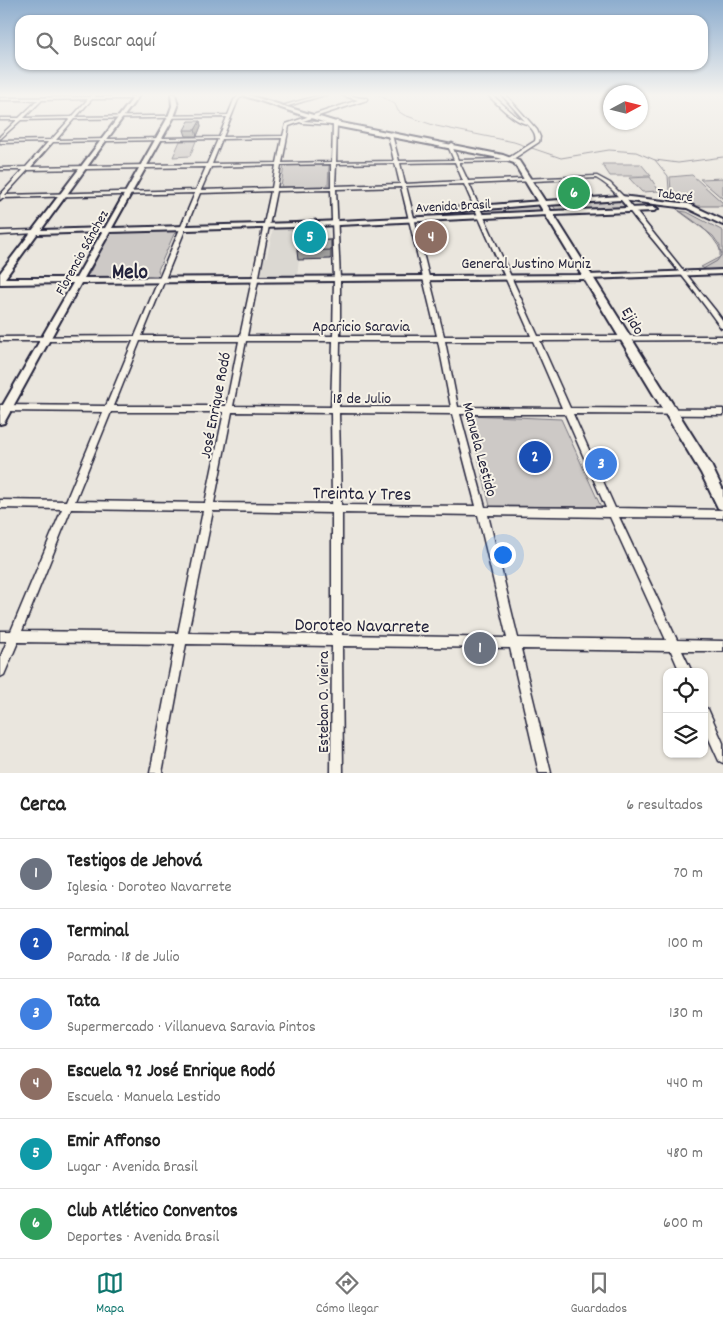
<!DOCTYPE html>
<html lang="es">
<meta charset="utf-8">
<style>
body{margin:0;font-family:Dekko,sans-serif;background:#f2f2f2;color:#222}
.controls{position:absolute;right:15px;bottom:15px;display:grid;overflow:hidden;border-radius:10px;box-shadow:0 1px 4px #0004}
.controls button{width:45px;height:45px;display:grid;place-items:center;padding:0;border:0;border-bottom:1px solid #e0e0e0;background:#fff;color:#222;font:25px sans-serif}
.compass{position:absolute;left:603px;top:85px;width:45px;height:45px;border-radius:50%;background:#fff;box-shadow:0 1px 4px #0004;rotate:83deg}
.you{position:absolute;left:502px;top:554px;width:18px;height:18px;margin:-12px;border:4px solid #fff;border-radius:50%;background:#1a73e8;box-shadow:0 0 0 8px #1a73e833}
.badge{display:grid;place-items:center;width:32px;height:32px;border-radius:50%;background:#0f766e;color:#fff;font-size:16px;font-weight:700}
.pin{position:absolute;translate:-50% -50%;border:2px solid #fff;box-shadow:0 1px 5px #0006}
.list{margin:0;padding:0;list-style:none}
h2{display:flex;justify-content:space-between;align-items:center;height:65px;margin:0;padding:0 20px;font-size:21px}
h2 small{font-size:16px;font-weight:400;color:#767676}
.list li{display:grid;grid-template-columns:32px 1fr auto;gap:15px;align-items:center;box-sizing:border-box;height:70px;padding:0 20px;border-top:1px solid #e0e0e0}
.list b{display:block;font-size:19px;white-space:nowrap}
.list p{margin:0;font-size:16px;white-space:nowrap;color:#767676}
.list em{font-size:16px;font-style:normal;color:#767676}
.icon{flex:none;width:28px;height:28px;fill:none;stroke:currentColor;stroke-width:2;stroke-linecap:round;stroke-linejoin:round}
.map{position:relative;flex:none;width:723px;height:773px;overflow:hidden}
.search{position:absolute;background:#fff;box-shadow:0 1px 4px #0004;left:15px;right:15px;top:15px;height:55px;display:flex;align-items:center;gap:12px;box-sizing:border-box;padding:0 18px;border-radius:15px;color:#767676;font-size:19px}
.sheet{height:485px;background:#fff}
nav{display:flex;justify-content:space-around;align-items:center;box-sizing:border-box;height:70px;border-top:1px solid #e0e0e0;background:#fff;font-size:14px;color:#767676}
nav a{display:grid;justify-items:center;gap:2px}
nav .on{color:#0f766e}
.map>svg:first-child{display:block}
</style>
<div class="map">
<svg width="723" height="773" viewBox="0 0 723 773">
<rect width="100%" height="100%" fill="#eae6de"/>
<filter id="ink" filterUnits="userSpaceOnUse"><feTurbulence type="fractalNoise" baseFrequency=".02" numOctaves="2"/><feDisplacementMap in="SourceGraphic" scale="10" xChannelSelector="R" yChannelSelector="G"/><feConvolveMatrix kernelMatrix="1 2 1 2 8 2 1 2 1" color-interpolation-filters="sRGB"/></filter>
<g filter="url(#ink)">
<path fill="#dbd8d2" d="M294,228L293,240L300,241V250L331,249V259L299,260L297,276H260L264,257H267L273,229Z"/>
<g fill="#cdc9c6" stroke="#787680">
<path d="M180,141H196L190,156L173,157Z"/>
<path d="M602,164H641L651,176H610Z"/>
<path d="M284,165H329L328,186L281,187Z"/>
<path d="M692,175L723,203V206H696L672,204L670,177Z"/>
<path d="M650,177L659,191L642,192L629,178Z"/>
<path d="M723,178V199L700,179Z"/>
<path d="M618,200L625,207L556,210L552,204Z"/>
<path d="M540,205L543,211L484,214L482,210Z"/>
<path d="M679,211L687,212L723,231V269L707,270L701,267L720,257V246L713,236Z"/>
<path d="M172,230L178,231L174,234L158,270L160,275L158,277L150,276L85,277L89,274L110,232L117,233Z"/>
<path d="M468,415L561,419L601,507L490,506Z"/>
</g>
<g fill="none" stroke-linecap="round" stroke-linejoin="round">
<g stroke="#716f7b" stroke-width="1">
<path d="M377,94L395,104L398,111L404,115L436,126L514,142L561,158L609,150L636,152L655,160L678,163L723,157"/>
<path d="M655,160L668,176L670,202"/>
<path d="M673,206C692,221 713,230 722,254L717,261L703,269"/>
</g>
<defs>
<g id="street">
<path d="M93,94H97L94,97H134L136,98L134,99H92L76,117L228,115L234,100L241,94H244L238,100L223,137L283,136L286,124L358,100L341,95V94C350,94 358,99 367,98V100L303,121L334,123L336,121H338L337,124L336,162L394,161L388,135L392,132L394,133L392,135L399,161L454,160L448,146L452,143L454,144L452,146L458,160L507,159L535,141C537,134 532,129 527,124C514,122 497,104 487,94H491L517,117L525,121L501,94H505L537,130L540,137L539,142L510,161L459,162L468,181L597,176L610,183L626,199L715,310L723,321V328H721C695,291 667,256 638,222C626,207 615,188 596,178L469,184L538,336H723V340L540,341L570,408L723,409V415L573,414L615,508L723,510V518L619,517L677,640L723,641V651H682L692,672H680L671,651L521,649L551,773H539L510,648L342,646L343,773H331L332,646L186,644L162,773H150L175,644L18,642L4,675L0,677V658L7,641H0V631H11L62,509L0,508V500L66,501L103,412L0,411V405L106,406L133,341H0V337L135,336L195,193L2,198L0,200V195L23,170H0V168L26,167L48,142L0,143V141L51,140L70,119L21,120L0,139V136L17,120H0V118H19L38,100H0V98L90,97ZM88,99L72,117L24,118L42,100ZM227,117L219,137L56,140L74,119ZM300,122L302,123L333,125L332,162L282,163L289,126ZM282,138L277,163L212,164L222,139ZM218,139L207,164L31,167L53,142ZM455,162L463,181L405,184L400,163ZM395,163L400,184L335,186L336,164ZM331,164V187L277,188L281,165ZM276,165L272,188L201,190L211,167ZM206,167L196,190L5,195L28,170ZM464,184L531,336H444L406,186ZM401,187L437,336H340V279L336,189ZM331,190L334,279L333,336H247L276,191ZM271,191L240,336H142L200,193ZM140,341H239L226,406H114ZM246,341H333L331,407L233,406ZM340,341H438L451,407H339ZM445,341H533L562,408L458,407ZM111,412H224L205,503L75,501ZM232,412L331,413L332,504L214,503ZM339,413L452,414L476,506L341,505ZM460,414H565L606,508L485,507ZM71,509L203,511L178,633L22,631ZM213,511L332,513V635L188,633ZM342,513L478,515L507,638L342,635ZM488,515L610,517L666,640L518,638Z"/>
<path d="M324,94H328L288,106L285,105Z"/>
<path d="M35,230L38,232L37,233L0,235V231Z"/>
<path d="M704,707L708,709L723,743V763L719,761L704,728Z"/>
</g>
<g id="secondary">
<path d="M136,94H140L41,230L105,228L168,117L172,106L171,94H175L178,106L174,117L112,228L297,223L548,211L551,213L548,215L297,227L110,232L84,278L588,275L723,270V274L588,279L81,283L4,423L0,424V410L73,283L0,284V273ZM102,232L76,278H5L37,234Z"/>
<path d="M542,201L545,203L544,204L439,213L436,211L439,209Z"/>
</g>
<path id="primary" d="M245,94L336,122L503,155L519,161L545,201L621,196L689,204L723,220V225L687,208L621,200L547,205L551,211L654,207L658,209L654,211L554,215L711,465L723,490V510L718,508L701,473L514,163L499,158L335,126L245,96Z"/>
</defs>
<use href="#street" stroke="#22223b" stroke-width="3"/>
<use href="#secondary" stroke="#22223b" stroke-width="4"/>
<use href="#primary" stroke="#22223b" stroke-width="4"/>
<use href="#street" fill="#f7f3e8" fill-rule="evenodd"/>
<use href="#secondary" fill="#f7f3e8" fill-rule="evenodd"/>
<use href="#primary" fill="#f7f3e8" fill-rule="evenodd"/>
</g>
<g fill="#9e9d9c" stroke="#22223b">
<path d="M200,121L201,126L197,136H186L184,130Z"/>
<path d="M316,219L317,228L316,241L331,240V259L298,260L297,251L307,241Z"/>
</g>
<g fill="#817f7f" stroke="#22223b">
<path d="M200,121L201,126L197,136L195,130Z"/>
<path d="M316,219L317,228L315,250L314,241Z"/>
</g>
<g fill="#b8b6b5" stroke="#22223b">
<path d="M189,121H200L195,130H184Z"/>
<path d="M316,219L314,241L331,240V250L297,251L298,241H307L309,220Z"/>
</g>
</g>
<linearGradient id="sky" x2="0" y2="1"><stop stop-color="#8dadce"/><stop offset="0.47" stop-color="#f6f4f0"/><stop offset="1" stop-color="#f6f4f0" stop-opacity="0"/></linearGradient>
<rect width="723" height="202" fill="url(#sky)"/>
<g text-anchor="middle" stroke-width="4" stroke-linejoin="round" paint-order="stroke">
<g font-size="14" fill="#22223b" stroke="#f7f3e8">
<text transform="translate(675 194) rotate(8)" y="5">Tabaré</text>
<text transform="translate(453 205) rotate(-3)" y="5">Avenida Brasil</text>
<text transform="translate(81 252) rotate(-61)" y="5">Florencio Sánchez</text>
</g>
<g font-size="16" fill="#22223b" stroke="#f7f3e8">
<text x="526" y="268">General Justino Muniz</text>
<text transform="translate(634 320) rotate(59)" y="6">Ejido</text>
<text x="361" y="331">Aparicio Saravia</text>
<text x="362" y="403">18 de Julio</text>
<text transform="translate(214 405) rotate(-79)" y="6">José Enrique Rodó</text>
<text transform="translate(481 449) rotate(75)" y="6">Manuela Lestido</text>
<text transform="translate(322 702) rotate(-90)" y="6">Esteban O. Vieira</text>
</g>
<g font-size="19" fill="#22223b" stroke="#f7f3e8">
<text transform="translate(362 492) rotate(1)" y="7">Treinta y Tres</text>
<text transform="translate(362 624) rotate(1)" y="7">Doroteo Navarrete</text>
</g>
<g font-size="21" font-weight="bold" fill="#22223b" stroke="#f7f3e8">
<text x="130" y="278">Melo</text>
</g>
</g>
</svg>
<div class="controls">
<button><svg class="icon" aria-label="locate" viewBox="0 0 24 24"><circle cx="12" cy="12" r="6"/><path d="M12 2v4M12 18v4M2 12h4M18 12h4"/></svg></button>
<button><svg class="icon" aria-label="layers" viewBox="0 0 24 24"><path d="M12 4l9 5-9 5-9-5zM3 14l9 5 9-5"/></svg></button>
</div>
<svg class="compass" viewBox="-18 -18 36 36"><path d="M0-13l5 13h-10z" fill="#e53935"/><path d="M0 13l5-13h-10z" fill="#767676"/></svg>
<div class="you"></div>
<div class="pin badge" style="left:480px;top:648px;background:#6b7280">1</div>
<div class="pin badge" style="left:535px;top:457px;background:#1a4fb4">2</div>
<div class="pin badge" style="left:601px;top:464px;background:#3f7fe0">3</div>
<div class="pin badge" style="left:431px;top:237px;background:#8d6e63">4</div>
<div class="pin badge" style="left:310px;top:237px;background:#0f9aa8">5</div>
<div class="pin badge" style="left:574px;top:193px;background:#2e9e5b">6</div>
<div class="search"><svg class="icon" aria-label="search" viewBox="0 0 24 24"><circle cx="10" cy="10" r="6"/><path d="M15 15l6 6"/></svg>Buscar aquí</div>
</div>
<section class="sheet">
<h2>Cerca<small>6 resultados</small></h2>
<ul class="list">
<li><span class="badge" style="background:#6b7280">1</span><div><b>Testigos de Jehová</b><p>Iglesia · Doroteo Navarrete</p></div><em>70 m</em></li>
<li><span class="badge" style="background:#1a4fb4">2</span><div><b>Terminal</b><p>Parada · 18 de Julio</p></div><em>100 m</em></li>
<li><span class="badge" style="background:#3f7fe0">3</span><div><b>Tata</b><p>Supermercado · Villanueva Saravia Pintos</p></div><em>130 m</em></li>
<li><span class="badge" style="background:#8d6e63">4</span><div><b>Escuela 92 José Enrique Rodó</b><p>Escuela · Manuela Lestido</p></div><em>440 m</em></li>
<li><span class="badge" style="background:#0f9aa8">5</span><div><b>Emir Affonso</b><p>Lugar · Avenida Brasil</p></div><em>480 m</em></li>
<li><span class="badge" style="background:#2e9e5b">6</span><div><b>Club Atlético Conventos</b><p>Deportes · Avenida Brasil</p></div><em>600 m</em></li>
</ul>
</section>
<nav>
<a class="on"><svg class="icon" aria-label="map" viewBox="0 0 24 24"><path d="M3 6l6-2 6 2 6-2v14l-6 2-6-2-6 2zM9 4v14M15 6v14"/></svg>Mapa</a>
<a><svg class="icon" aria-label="directions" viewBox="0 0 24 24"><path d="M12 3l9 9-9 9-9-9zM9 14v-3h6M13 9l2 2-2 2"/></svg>Cómo llegar</a>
<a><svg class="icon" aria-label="saved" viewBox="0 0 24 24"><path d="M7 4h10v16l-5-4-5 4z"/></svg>Guardados</a>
</nav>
